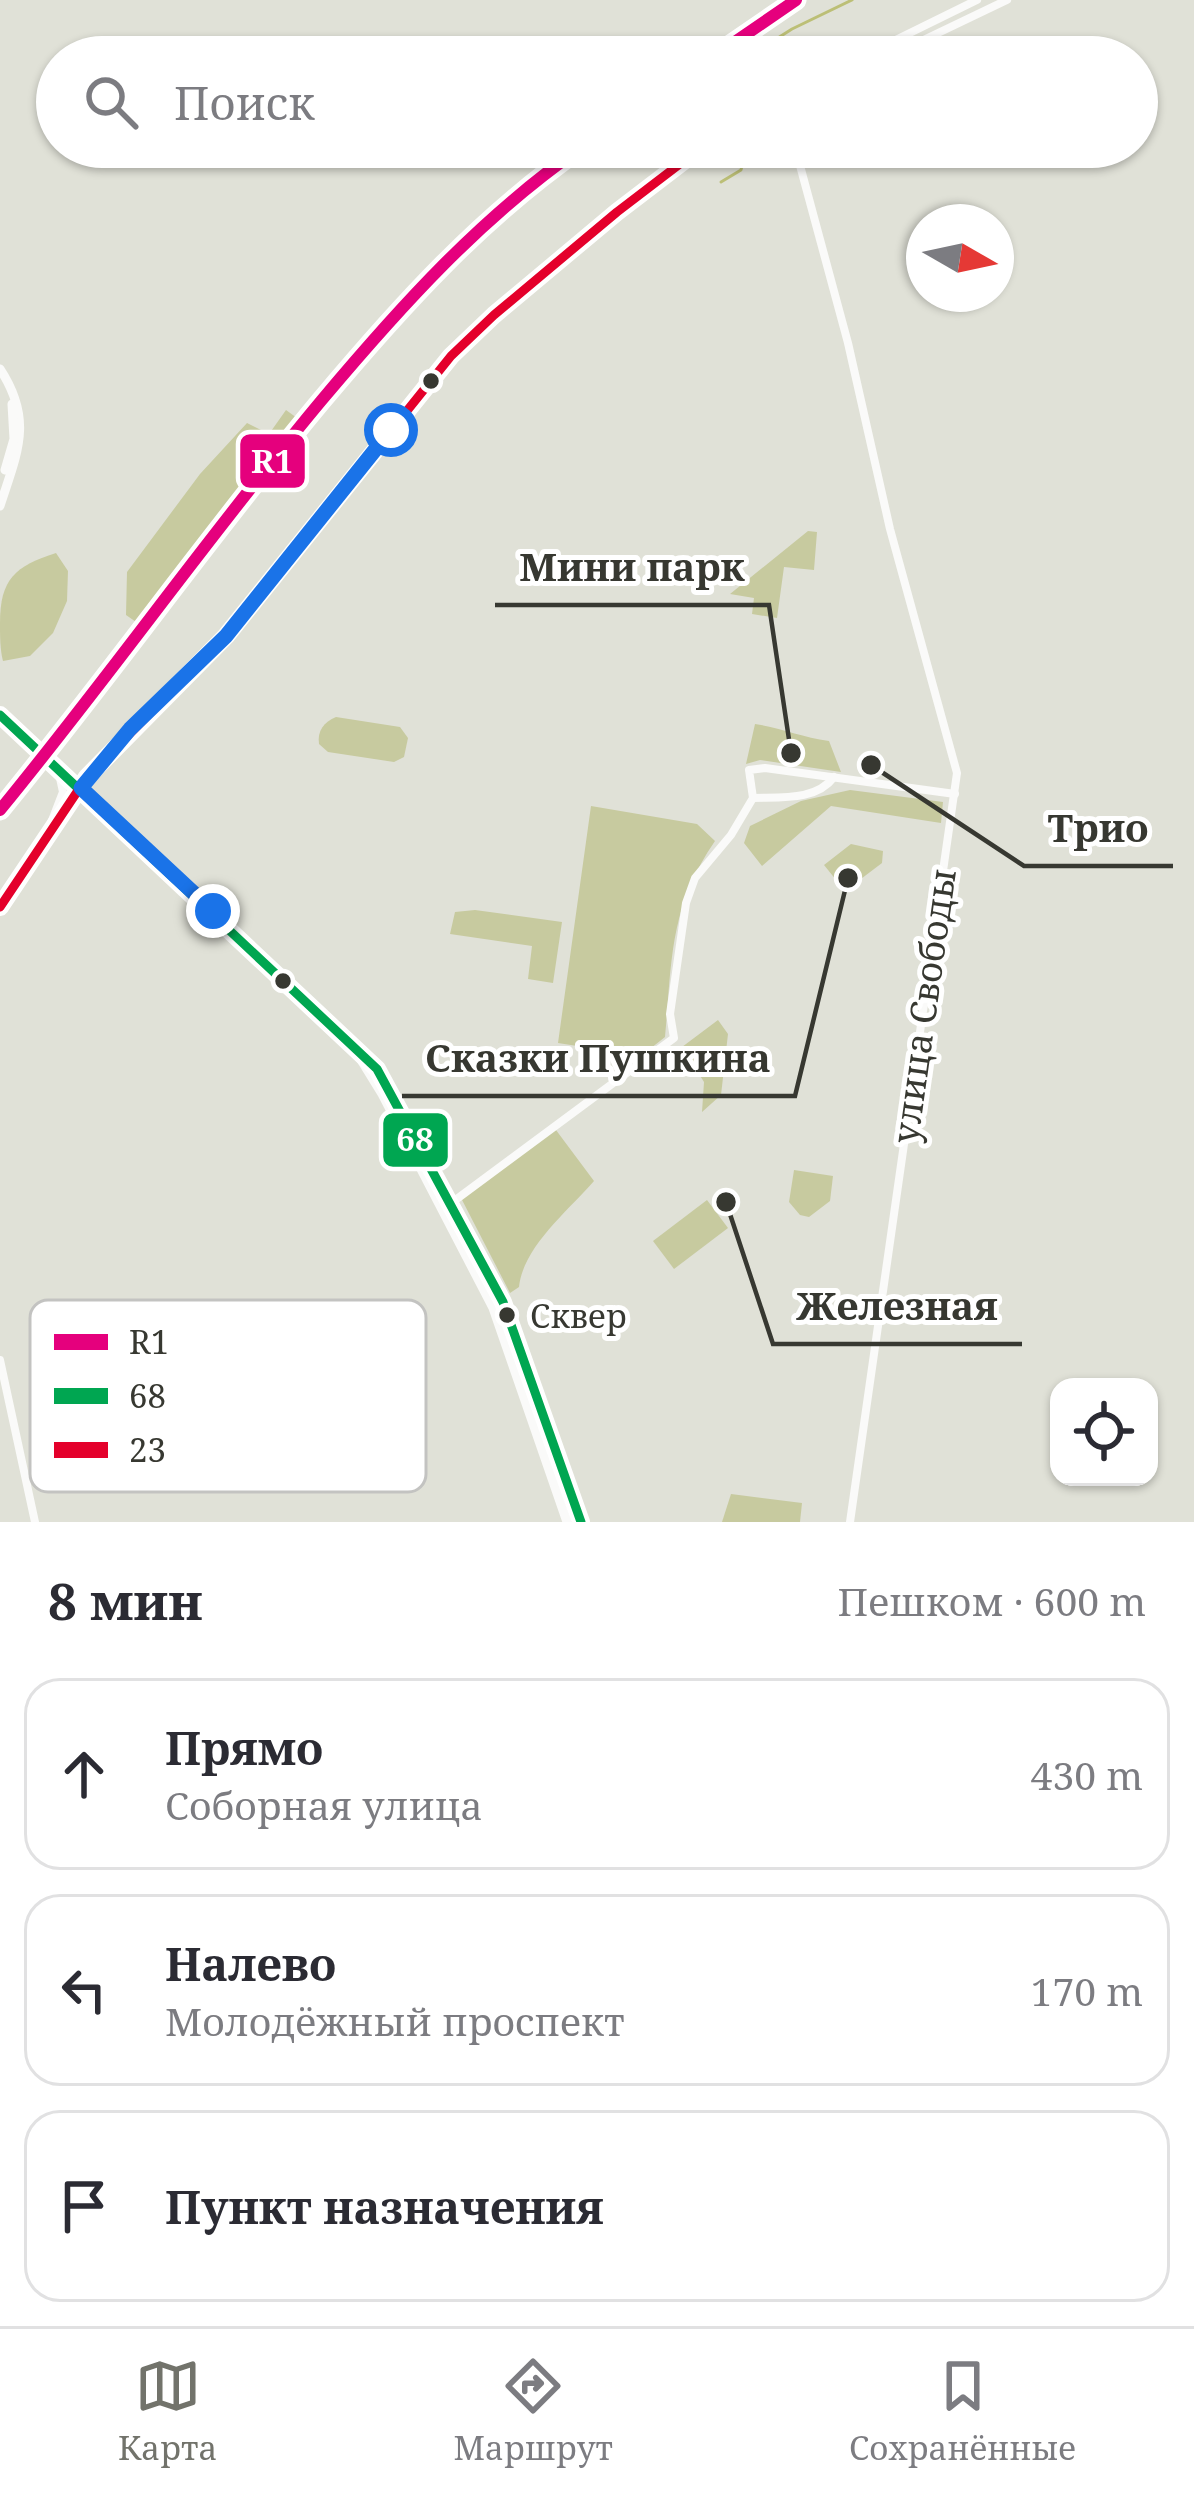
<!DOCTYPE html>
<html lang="ru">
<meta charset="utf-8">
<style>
body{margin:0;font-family:"Noto Serif",serif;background:#f7f7f7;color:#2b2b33}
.controls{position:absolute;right:36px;bottom:36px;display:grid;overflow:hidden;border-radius:24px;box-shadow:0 3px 9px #0004}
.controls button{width:108px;height:108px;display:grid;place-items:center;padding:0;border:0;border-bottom:3px solid #e1e1e2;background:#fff;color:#2b2b33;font:60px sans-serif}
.compass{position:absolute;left:906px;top:204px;width:108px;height:108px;border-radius:50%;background:#fff;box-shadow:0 3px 9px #0004;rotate:99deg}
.stop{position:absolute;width:36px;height:36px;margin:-27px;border:9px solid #1a73e8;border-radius:50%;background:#fff}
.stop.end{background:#1a73e8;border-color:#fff;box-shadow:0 3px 12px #0008}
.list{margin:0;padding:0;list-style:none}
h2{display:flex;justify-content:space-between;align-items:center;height:156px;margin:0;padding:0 48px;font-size:51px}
h2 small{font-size:39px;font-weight:400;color:#7c7c81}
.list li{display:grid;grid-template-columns:78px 1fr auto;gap:36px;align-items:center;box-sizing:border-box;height:192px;margin:0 24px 24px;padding:0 24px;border:3px solid #e1e1e2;border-radius:36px}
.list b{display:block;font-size:45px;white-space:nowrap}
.list p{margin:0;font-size:39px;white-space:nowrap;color:#7c7c81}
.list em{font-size:39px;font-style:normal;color:#7c7c81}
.icon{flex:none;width:66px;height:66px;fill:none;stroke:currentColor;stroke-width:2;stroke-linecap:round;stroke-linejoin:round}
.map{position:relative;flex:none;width:1194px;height:1522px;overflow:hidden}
.search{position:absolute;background:#fff;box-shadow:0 3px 9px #0004;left:36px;right:36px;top:36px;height:132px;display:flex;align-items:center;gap:30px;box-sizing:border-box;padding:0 42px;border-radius:66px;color:#7c7c81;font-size:45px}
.sheet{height:804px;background:#fff}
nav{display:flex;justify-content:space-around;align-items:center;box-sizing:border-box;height:168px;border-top:3px solid #e1e1e2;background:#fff;font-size:33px;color:#7c7c81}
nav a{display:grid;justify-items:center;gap:6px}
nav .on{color:#72736b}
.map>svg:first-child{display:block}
</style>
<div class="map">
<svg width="1194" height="1522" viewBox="0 0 1194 1522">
<rect width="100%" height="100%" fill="#e0e1d7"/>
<g fill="#c7ca9f">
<path d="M286,410L297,418L139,624L126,615L127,572L200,474L247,423L269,434Z"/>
<path d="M808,531L817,532L814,570L784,567L777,618L752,614L754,598L730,594Z"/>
<path d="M56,553L68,571L67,601L53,633L30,656L3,661C0,650 0,636 0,623C0,579 15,566 56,553Z"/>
<path d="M336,717L400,727L408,738L404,757L394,762L328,752L319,744C317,731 324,722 336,717Z"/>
<path d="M755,724C781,728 801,737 829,741L841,772L760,760L746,764Z"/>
<path d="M850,790L943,802L941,823L831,806L762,866L744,843L750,826L801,801Z"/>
<path d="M591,806L697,824L715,841C669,908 672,960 665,1037L641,1056L558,1043Z"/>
<path d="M851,844L883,851L882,863L845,891L824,865Z"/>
<path d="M475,910L562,922L553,983L528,979L532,946L450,934L455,912Z"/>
<path d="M718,1020L728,1034L721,1095L702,1112L704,1082L682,1047Z"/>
<path d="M553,1126L594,1181C568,1211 523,1247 519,1287L510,1293L460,1196Z"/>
<path d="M794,1170L833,1176L830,1201L809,1217L800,1215L789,1202Z"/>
<path d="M707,1200L728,1228L674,1269L653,1241Z"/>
<path d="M731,1494L802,1503L800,1522H722Z"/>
</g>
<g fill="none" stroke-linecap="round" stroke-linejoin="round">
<g stroke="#bcbf76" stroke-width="3">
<path d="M748,57L792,29L852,0"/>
<path d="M721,182L741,170L745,151"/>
</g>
<g stroke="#fafaf9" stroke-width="8">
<path d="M861,57L977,0"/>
<path d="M888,57L1007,0"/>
<path d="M795,147L848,343L890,529L957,773L850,1522"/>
<path d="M753,798C781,797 816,801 834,777"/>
<path d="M51,823L63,792L58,769"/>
<path d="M0,907L87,777L226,636L451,356L494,315L617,212L702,147"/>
<path d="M450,1204L674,1038L670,1014L686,903L695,878L731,835L753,798L749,770L765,768L955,794"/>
<path d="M0,1360L35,1522"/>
</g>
<g stroke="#fafaf9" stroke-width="9">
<path d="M0,369C34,421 17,453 0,506"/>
<path d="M5,470L14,439L12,404"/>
<path d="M0,715L377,1069L503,1302L581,1522"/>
<path d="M353,1047L382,1094L493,1308L567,1522"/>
</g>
<defs>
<path id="bus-1" d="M0,715L377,1069L503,1302L581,1522"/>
<path id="bus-2" d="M0,907L87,777L226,636L451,356L494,315L617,212L702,147"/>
</defs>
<use href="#bus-1" stroke="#fff" stroke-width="18"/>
<use href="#bus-2" stroke="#fff" stroke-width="18"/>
<use href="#bus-1" stroke="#00a651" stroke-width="9"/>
<use href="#bus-2" stroke="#e4002b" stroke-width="9"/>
<defs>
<g id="rail-1">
<path d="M713,57L796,0"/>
<path d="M0,810C110,676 210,534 321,401C400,307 481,217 582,147"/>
</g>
</defs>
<use href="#rail-1" stroke="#fff" stroke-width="21"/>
<use href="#rail-1" stroke="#e5007d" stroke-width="12"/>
</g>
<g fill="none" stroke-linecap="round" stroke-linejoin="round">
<path stroke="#1a73e8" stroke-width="15" d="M213,911L81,788L130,729L226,636L391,430"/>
</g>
<g fill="#373831" stroke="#fff" stroke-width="4.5">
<circle cx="431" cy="381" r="10"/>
<circle cx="283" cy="981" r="10"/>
<circle cx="507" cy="1315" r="10"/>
</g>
<g text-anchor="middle" stroke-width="10" stroke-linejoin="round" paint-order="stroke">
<g font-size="33" fill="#373831" stroke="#fff" text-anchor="start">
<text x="530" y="1328">Сквер</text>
</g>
<g font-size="36" fill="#373831" stroke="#fff">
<text transform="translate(924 1006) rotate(-82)" y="13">улица Свободы</text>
</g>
</g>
<rect x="30" y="1300" width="396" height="192" rx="18" fill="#fff" stroke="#c3c3c1" stroke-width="3"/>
<rect x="54" y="1334" width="54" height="16" fill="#e5007d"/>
<rect x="54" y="1388" width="54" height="16" fill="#00a651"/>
<rect x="54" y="1442" width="54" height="16" fill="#e4002b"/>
<g font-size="33" fill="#373831">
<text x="129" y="1354">R1</text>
<text x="129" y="1408">68</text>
<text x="129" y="1462">23</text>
</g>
<path fill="none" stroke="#373831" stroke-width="4.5" d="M791 753L769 605H495M871 765L1024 866H1173M848 878L795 1096H402M726 1202L773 1344H1022"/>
<g fill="#373831" stroke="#fff" stroke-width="4.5">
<circle cx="791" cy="753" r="12"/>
<circle cx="871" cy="765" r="12"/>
<circle cx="848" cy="878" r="12"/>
<circle cx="726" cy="1202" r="12"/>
</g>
<g font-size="39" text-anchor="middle" font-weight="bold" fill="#373831" stroke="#fff" stroke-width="10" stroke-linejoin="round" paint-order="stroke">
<text x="632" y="581">Мини парк</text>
<text x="1098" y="842">Трио</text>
<text x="598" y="1072">Сказки Пушкина</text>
<text x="897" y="1320">Железная</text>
</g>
<g stroke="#fff" stroke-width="4.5">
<rect x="238" y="432" width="69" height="58" rx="12" fill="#e5007d"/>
<rect x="381" y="1111" width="69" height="58" rx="12" fill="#00a651"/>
</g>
<g font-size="33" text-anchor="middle" font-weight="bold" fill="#fff">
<text x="272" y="473">R1</text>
<text x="415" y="1151">68</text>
</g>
</svg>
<div class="controls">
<button><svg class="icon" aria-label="locate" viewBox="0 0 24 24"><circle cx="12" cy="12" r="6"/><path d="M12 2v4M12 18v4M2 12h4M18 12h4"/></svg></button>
</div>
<svg class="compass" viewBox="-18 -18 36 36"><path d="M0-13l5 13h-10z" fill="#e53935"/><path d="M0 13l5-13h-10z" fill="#7c7c81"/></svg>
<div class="stop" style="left:391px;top:430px"></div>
<div class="stop end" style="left:213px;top:911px"></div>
<div class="search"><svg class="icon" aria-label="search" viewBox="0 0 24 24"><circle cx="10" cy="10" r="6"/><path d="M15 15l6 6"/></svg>Поиск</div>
</div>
<section class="sheet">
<h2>8 мин<small>Пешком · 600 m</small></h2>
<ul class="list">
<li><svg class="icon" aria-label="ahead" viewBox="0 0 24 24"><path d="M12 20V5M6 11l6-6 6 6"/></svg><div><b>Прямо</b><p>Соборная улица</p></div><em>430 m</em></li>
<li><svg class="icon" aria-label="left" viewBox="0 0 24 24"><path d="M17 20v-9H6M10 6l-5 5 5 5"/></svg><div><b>Налево</b><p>Молодёжный проспект</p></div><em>170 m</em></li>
<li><svg class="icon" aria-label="arrive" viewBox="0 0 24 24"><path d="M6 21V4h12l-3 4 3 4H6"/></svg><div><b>Пункт назначения</b></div></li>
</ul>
</section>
<nav>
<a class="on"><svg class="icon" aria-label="map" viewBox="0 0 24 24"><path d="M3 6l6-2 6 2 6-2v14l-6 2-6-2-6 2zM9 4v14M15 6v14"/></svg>Карта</a>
<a><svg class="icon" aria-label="directions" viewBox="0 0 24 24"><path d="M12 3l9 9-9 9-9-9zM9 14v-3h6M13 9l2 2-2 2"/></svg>Маршрут</a>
<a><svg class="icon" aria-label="saved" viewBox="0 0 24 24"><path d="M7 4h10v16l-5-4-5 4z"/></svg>Сохранённые</a>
</nav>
